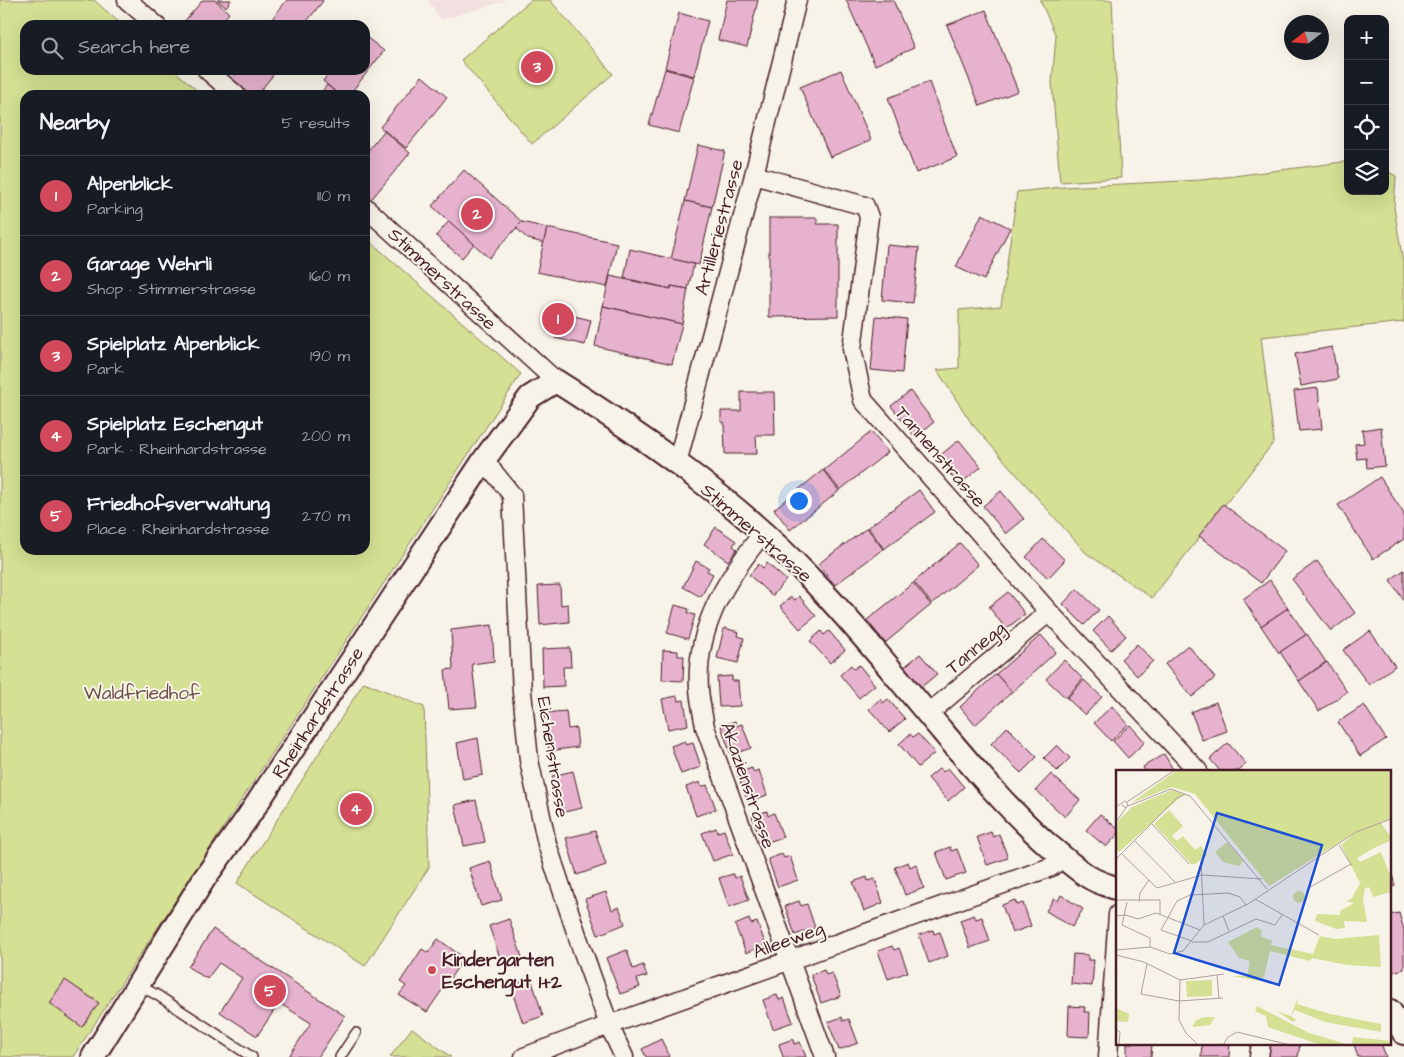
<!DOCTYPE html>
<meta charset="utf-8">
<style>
body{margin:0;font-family:"Architects Daughter",sans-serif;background:#20242c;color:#f1f3f6}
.controls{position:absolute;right:15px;top:15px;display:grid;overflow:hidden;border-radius:10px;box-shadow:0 5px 20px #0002}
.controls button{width:45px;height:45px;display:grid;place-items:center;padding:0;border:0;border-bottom:1px solid #363941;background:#171b24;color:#f1f3f6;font:25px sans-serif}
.compass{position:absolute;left:1284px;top:15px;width:45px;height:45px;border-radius:50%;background:#171b24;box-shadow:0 5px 20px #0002;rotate:253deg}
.you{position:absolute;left:798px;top:500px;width:18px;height:18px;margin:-12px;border:4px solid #fff;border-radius:50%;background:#1a73e8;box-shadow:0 0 0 8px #1a73e833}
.badge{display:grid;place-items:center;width:32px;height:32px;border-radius:50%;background:#d1495b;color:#fff;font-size:16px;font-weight:700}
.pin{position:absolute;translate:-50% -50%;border:2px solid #fff;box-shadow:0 1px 5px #0006}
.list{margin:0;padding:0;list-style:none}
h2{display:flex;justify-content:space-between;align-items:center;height:65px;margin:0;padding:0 20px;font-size:21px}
h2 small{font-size:16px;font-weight:400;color:#9ea1a6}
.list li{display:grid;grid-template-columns:32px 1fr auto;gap:15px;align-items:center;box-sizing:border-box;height:80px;padding:0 20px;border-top:1px solid #363941}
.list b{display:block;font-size:19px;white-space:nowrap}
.list p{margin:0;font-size:16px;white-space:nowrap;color:#9ea1a6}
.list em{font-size:16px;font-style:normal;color:#9ea1a6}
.icon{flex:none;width:28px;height:28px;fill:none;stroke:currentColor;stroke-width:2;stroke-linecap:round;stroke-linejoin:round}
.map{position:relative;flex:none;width:1404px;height:1057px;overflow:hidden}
.search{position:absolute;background:#171b24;box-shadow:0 5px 20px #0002;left:20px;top:20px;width:350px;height:55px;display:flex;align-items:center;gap:12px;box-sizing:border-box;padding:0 18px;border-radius:15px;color:#9ea1a6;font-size:19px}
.panel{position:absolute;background:#171b24;box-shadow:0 5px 20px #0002;left:20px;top:90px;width:350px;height:465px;border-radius:15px}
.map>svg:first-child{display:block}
</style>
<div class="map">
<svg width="1404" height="1057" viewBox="0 0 1404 1057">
<rect width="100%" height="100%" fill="#f7f3e8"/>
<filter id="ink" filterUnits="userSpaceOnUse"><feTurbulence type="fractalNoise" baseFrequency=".02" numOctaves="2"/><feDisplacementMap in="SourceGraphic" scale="10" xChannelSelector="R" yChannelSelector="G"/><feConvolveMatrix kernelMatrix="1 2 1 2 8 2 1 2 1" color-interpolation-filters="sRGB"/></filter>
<g filter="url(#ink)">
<path fill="#f2e0e0" d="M428,0H508L441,20Z"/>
<g fill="#d4e093" stroke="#8f805f">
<path d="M0,0H94L122,25H25V70H174L202,95H25V550H365V237L521,374L73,1057H0Z"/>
<path d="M531,0H550L613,74L532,144L461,60Z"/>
<path d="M1040,0H1112L1121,178L1060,182L1052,83L1056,36Z"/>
<path d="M1343,162H1348V191H1385V170L1396,176L1394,207L1404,269V322L1261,337L1274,442L1152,598L1086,553L972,424L937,370L959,368V310L1001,306L1017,192L1063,187L1202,180Z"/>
<path d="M364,682L424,707L429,867L365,966L237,883Z"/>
<path d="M412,1028L451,1057H390Z"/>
</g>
<g fill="#e6b2cd" stroke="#4a1f2b">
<path d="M203,0H215L229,13L219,25H181Z"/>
<path d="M217,0H231L226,7Z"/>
<path d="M287,0H322L323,1L304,25H267Z"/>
<path d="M727,0H758L747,47L718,40Z"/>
<path d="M846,0H893L914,48L875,65Z"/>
<path d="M986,10L1018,91L980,106L947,25Z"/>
<path d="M679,13L708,21L694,76L665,68Z"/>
<path d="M365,36L384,51L349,95H339L323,81L331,70H365Z"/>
<path d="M665,69L694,77L679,133L649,125Z"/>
<path d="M239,70H277L257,95H240L227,84Z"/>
<path d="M841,70L871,140L830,157L800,87Z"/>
<path d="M422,76L447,97L406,148L380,127Z"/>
<path d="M929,82L957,157L916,173L888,98Z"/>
<path d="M327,85L339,95H319Z"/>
<path d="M384,131L410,153L369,202L365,199V154Z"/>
<path d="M698,145L725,151L712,207L685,201Z"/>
<path d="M464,170L522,222L489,258L432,206Z"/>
<path d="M685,201L712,207L699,265L671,259Z"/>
<path d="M982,214L1010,228L984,280L956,267Z"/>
<path d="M769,218H817V224H838V316L769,317Z"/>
<path d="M449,221L474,244L462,258L436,236Z"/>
<path d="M522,222L547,228L544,243L528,239L516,228Z"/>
<path d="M547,228L617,243L607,287L537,272Z"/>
<path d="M887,245L919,248L913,303L882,300Z"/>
<path d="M630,249L694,264L688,289L671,286V289L624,278Z"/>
<path d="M610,276L671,289V286L688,289L682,324L603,306Z"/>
<path d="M603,306L682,324L672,364L595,346Z"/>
<path d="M561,313L591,320L585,345L555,338Z"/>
<path d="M876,316L907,319L902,373L871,370Z"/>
<path d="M1332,347L1338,379L1301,386L1295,354Z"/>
<path d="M1318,388L1322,429L1299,431L1294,391Z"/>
<path d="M910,391L934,422L915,437L891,406Z"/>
<path d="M741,392H774L775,435H756L757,454H725L724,422H721V411H741Z"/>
<path d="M1381,427L1385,466L1367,468L1366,458L1357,459L1355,444L1364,443L1362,430Z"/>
<path d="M871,432L888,452L840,490L824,470Z"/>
<path d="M959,440L981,467L959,485L937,458Z"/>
<path d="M823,470L839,491L790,530L774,509Z"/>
<path d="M1380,477L1404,514V539L1373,559L1338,505Z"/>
<path d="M919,490L935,512L884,549L868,527Z"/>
<path d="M1001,491L1024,519L1006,534L983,506Z"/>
<path d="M1223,504L1285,551L1261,583L1199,536Z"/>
<path d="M716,527L736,541L733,546L737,549L728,561L704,544Z"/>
<path d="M867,528L883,549L835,585L818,564Z"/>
<path d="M1043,539L1065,560L1048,578L1026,557Z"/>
<path d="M960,543L978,565L932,604L914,582Z"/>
<path d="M696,561L709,568L707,571L713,574L701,597L683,587Z"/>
<path d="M1317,561L1355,613L1331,631L1292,579Z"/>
<path d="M767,563L786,580L772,596L749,575L759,564L763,568Z"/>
<path d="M1404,570V601L1390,580Z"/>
<path d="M1270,580L1288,608L1261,626L1243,599Z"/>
<path d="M913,583L931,605L885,643L867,620Z"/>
<path d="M560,585L561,605L568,604L569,622L540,625L538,586Z"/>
<path d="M1077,589L1099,610L1084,625L1063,604Z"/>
<path d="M1008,592L1025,614L1006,629L989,607Z"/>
<path d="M799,596L816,616L800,629L780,606L791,597L795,600Z"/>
<path d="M675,605L689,609L688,613L695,615L688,639L667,633Z"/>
<path d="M1288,608L1306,635L1279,653L1261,626Z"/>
<path d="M1108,616L1126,636L1111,650L1093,631Z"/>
<path d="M492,625L494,661L472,664L477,707L449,709L445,670L453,669L451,630Z"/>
<path d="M724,628L739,632L738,636L744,638L738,663L717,658Z"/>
<path d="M821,631L824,635L829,631L845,650L830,663L810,641Z"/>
<path d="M1370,631L1395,666L1369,685L1343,650Z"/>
<path d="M1307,634L1326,662L1299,681L1280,652Z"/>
<path d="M1041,635L1056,652L1012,692L996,674Z"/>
<path d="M1137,644L1153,661L1137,676L1121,659Z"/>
<path d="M1188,645L1215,678L1192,697L1165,664Z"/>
<path d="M563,648H570L571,667H563L564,686L543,687L542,649Z"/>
<path d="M663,650L678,651V656H684L683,681L662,680Z"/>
<path d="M920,654L937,674L920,688L903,668Z"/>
<path d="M1064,660L1083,679L1066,698L1046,679Z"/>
<path d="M1327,662L1347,692L1319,711L1299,681Z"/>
<path d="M851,665L854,669L859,665L875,685L859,698L840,675Z"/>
<path d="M996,674L1012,692L975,725L960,707Z"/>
<path d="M732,676V681H738L740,706L719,707L717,677Z"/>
<path d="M1084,680L1102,697L1085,715L1067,698Z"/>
<path d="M677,696L678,701L684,700L688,725L668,729L662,699Z"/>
<path d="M880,699L883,703L888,699L905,719L889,732L869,709Z"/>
<path d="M1216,702L1227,731L1202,740L1191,712Z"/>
<path d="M1364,705L1386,739L1360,756L1338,722Z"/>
<path d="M1112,706L1128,724L1111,741L1094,723Z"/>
<path d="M566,711L568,729L576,728L578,747L549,751L544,713Z"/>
<path d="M735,721L736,726L742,724L751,748L731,755L721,726Z"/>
<path d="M1130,725L1145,742L1128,758L1113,741Z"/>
<path d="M1007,727L1037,757L1021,773L991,744Z"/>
<path d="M910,734L913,737L918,734L935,753L918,767L899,744Z"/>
<path d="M478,738L483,775L463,779L457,743Z"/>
<path d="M685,741L686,745L693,743L701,767L681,774L671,746Z"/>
<path d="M1228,743L1246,764L1239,771H1220L1210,759Z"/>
<path d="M1057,745L1070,758L1057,771L1044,758Z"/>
<path d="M1164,754L1174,771H1145L1143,767Z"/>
<path d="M752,768L753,772L759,770L767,795L748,802L737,773Z"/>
<path d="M940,768L943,772L948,768L964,787L948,801L928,778Z"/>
<path d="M573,771L582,808L560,813L552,776Z"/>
<path d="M1051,774L1080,800L1065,817L1036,790Z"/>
<path d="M700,782L701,787L707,785L716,809L696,816L686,787Z"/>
<path d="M476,800L485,842L464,846L455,805Z"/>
<path d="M767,811L768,816L774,813L783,837L762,844L752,816Z"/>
<path d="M1100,814L1118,829V834L1106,847L1086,830Z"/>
<path d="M716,828L718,832L724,830L733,854L713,861L702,833Z"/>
<path d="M595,831L606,865L577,875L566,838Z"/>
<path d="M991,832L993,837L999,834L1008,858L987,865L977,837Z"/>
<path d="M950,847L951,851L957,849L966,873L946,880L936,852Z"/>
<path d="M782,854L784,858L790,856L798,880L778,887L768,859Z"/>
<path d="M490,861L502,900L481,906L469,868Z"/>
<path d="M908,862L910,867L916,864L924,888L905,895L895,867Z"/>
<path d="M1390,866L1395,886L1390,887Z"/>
<path d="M733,874L735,878L740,876L749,900L729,907L719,878Z"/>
<path d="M867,877L868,881L875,879L883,903L864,911L853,882Z"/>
<path d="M606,892L612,910L619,907L625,924L598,935L585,899Z"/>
<path d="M1061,895L1083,909L1072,927L1046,911L1054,898L1058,901Z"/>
<path d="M1015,900L1017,905L1023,903L1031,926L1012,933L1002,905Z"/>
<path d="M799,901L801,906L807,904L815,928L795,935L785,906Z"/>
<path d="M1399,913L1404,930V969L1390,973V915Z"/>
<path d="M974,915L976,919L982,917L990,941L970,948L960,920Z"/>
<path d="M509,919L523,960L503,967L489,926Z"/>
<path d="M749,919L751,924L757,922L766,945L746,953L735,925Z"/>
<path d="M213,929L345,1016L318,1057L289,1056L311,1023L279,1003L257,1036L220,1012L242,978L219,963L207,979L188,967Z"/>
<path d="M933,930L934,934L940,932L948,956L929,963L919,935Z"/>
<path d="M438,939L464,958L427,1012L399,995L406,986L400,982L422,949L428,953Z"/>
<path d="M892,946L894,950L899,948L908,972L888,979L878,951Z"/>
<path d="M627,950L633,969L643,965L647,976L637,979L640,987L620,994L606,958Z"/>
<path d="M1073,954L1088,955V960H1094L1092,986L1071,984Z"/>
<path d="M824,970L826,975L832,973L841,996L821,1003L811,975Z"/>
<path d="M531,978L543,1016L523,1023L510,986Z"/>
<path d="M65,980L99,1003L82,1027L49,1003Z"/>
<path d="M777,995L779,1000L784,998L793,1022L773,1029L763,1000Z"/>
<path d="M1069,1006L1085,1007L1084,1012H1090L1089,1037L1068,1036Z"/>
<path d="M842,1017L843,1021L849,1019L858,1043L839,1050L828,1022Z"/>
<path d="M661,1039L670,1057H646L642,1049Z"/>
<path d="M793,1039L794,1044L800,1042L806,1057H783L779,1044Z"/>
<path d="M1127,1043H1152L1151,1057H1127Z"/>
<path d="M1202,1043H1230L1229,1057H1201Z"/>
<path d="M1270,1043H1300L1298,1057H1269Z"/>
<path d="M1356,1043H1381L1386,1057H1358L1354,1044Z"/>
</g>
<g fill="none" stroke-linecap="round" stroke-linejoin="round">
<defs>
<g id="service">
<path d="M138,985L157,995L252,1057"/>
<path d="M340,1057L356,1033"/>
</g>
<g id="minor">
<path d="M127,0L156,25"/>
<path d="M207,70L236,95"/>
<path d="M754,175L865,206L869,217L852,349L863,400L1049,612L1198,771"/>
<path d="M365,207L556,381"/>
<path d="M484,460L512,495L522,692L529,760L547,844L579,941L609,1025L624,1057"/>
<path d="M677,463L754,175L797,0"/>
<path d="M763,533C726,579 695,628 699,689C700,702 703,715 705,727L825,1057"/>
<path d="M928,714L1049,612"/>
<path d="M524,1057L609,1025L1051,867L1063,858"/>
<path d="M1108,1057L1118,914"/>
<path d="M1259,1057L1261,1043"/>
</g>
<g id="tertiary">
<path d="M1390,1011L1404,1033"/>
<path d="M93,1057L204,879L248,817L484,460L530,397L556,381C644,437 735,500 807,575C855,624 898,679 943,732C976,771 1009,810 1047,844C1061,855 1074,868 1089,877C1098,883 1108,885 1118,889"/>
</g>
</defs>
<use href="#service" stroke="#4a1f2b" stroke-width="12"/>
<use href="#minor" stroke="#4a1f2b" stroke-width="21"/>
<use href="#tertiary" stroke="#4a1f2b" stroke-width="26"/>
<use href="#service" stroke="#f7f3e8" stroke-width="9"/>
<use href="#minor" stroke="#f7f3e8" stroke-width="18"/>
<use href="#tertiary" stroke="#f7f3e8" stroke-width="22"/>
</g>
</g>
<circle fill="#d1495b" stroke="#f7f3e8" stroke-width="2" cx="432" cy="970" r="5"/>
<g text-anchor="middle" stroke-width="4" stroke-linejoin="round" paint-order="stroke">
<g font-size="19" fill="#4a1f2b" stroke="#f7f3e8">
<text transform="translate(718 227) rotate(-75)" y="7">Artilleriestrasse</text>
<text transform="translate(443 278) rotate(43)" y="7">Stimmerstrasse</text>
<text transform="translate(941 456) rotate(49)" y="7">Tannenstrasse</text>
<text transform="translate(757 532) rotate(41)" y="7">Stimmerstrasse</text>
<text transform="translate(975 647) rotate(-40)" y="7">Tannegg</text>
<text transform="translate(317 712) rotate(-57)" y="7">Rheinhardstrasse</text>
<text transform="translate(554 757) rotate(81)" y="7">Eichenstrasse</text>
<text transform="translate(749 785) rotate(71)" y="7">Akazienstrasse</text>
<text transform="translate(788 939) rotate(-20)" y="7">Alleeweg</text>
</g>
<g font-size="19" fill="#6c4f45" stroke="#f7f3e8">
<text x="142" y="699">Waldfriedhof</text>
</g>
<g font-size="19" font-weight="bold" fill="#4a1f2b" stroke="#f7f3e8" text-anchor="start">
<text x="442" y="966">Kindergarten<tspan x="442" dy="22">Eschengut 1+2</tspan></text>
</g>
</g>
<g transform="translate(1116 770)">
<rect width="275" height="275" fill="#f7f3e8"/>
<path d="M61,0H275V49L264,52L275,67V74L274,71L258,78L241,88L244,92L265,82L275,107V122L257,127L253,117L249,118L247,130L251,152L228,151L229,158L220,159L199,151L201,144L224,145V141L238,133L230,131L236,128L244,113L225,75L240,62L153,116L79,24L56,17L15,33ZM56,20L68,24L3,82L0,79L2,51L16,37ZM53,40L67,56L56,66L61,71L67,66L79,80L85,76L91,85L79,94H75L38,54ZM111,72L127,91L123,96L107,92L99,82ZM177 127a6 6 0 1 1 12 0a6 6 0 1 1-12 0ZM141,157L146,161L145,166L156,171L155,175L197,184L204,166L219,169L263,165L265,197L231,195L196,188L194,191L154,181L148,207L142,208L145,211L116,206H131L134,191L123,188L112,172ZM96,210V226L71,227L70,211ZM182,227L181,234L214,244L265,254V262L209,252L179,240L175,246L180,250L177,252L161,241L175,246ZM141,236L193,263L234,275H205L152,257L150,246L139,241ZM0,238L13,244L12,252L0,251ZM89,247H99L94,255L76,257L80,250ZM237,267L275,271V275H236Z" fill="#d4e093"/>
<path fill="none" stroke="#b29e9c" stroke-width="1" d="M11,32L59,0M12,36L55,19L74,26L151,119M0,37L9,31L12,34L10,38L6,35M0,52L10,38M36,54L73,94M18,70L59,112M223,75L236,96M5,83L41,118L86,105L146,109M0,89L61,28L70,24M85,91L88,155M194,117L235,94M139,129L203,165M0,130H44V145M11,132L6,155L34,168V177M23,132L24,123L33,110M40,143L84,160M0,146L10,145L22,149L40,143M107,146L113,161M76,171L45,160L61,131L74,125L112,123L124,127L130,135M76,172H92L140,149L159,155L166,145M0,180L34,177L54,184L67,181L88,155L132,134L240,62L275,49M0,185L28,192L64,210L108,204M31,194L25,224L63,231L107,228M101,205L103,228M64,210L63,250L70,263L82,275M0,259L4,262L3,275M107,275L112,267L121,262L174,275"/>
<path fill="#1d4ed8" fill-opacity="0.15" stroke="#1d4ed8" stroke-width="2.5" d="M101,43L206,75L163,215L58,183Z"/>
<rect width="275" height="275" fill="none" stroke="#4a1f2b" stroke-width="2.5"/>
</g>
</svg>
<div class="controls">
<button>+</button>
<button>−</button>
<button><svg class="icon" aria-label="locate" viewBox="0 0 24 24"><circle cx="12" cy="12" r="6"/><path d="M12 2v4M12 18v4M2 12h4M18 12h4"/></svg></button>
<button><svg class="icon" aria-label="layers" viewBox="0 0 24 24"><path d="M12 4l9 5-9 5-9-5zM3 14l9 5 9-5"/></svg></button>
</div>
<svg class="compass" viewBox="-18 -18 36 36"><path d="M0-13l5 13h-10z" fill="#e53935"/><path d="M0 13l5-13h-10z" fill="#9ea1a6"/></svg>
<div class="you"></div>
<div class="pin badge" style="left:558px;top:319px">1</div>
<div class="pin badge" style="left:477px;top:214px">2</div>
<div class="pin badge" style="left:537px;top:67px">3</div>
<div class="pin badge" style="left:356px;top:809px">4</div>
<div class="pin badge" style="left:270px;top:991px">5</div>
<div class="search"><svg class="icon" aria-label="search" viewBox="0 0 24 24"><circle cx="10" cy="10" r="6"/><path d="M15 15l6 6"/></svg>Search here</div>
<section class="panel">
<h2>Nearby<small>5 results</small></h2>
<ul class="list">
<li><span class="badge">1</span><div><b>Alpenblick</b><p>Parking</p></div><em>110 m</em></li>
<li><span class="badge">2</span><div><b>Garage Wehrli</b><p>Shop · Stimmerstrasse</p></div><em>160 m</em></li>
<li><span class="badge">3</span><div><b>Spielplatz Alpenblick</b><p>Park</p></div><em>190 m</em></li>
<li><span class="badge">4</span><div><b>Spielplatz Eschengut</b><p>Park · Rheinhardstrasse</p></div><em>200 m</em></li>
<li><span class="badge">5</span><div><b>Friedhofsverwaltung</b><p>Place · Rheinhardstrasse</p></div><em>270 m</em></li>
</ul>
</section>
</div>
